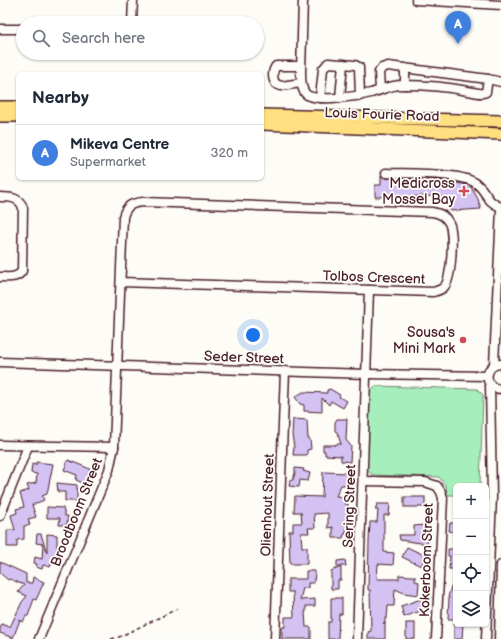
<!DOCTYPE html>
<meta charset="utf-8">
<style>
body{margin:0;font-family:"Balsamiq Sans",sans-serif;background:#f6f6f7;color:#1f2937}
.controls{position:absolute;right:12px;bottom:12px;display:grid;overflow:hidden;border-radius:6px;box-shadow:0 1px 3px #0004}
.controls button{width:36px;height:36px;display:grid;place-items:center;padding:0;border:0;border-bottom:1px solid #e0e1e3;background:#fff;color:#1f2937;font:20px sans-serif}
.you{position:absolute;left:253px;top:335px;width:14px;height:14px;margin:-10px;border:3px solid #fff;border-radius:50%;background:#1a73e8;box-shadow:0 0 0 6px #1a73e833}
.badge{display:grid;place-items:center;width:26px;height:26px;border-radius:50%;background:#d1495b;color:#fff;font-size:13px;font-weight:700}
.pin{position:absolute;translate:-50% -33px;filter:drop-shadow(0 1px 2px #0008)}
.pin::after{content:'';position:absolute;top:21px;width:14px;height:12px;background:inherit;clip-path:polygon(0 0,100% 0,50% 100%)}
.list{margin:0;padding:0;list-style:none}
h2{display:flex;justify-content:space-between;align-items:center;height:52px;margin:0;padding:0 16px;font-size:17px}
h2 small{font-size:13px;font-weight:400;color:#747a83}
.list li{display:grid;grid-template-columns:26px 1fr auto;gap:12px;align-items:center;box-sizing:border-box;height:56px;padding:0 16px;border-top:1px solid #e0e1e3}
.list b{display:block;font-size:15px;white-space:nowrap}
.list p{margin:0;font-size:13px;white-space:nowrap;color:#747a83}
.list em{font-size:13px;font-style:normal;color:#747a83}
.icon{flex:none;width:22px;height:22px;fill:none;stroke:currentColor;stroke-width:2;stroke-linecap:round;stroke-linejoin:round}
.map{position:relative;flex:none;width:501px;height:639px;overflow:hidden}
.search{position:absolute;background:#fff;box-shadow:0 1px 3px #0004;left:16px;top:16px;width:248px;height:44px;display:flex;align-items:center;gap:10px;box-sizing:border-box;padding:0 14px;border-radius:22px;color:#747a83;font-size:15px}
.panel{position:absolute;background:#fff;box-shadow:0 1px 3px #0004;left:16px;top:72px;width:248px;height:108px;border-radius:6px}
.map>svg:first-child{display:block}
</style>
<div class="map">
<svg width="501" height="639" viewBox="0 0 501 639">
<rect width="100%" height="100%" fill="#fdfcf7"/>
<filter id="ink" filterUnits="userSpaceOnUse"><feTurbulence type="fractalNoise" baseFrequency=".025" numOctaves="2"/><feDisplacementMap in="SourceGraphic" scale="8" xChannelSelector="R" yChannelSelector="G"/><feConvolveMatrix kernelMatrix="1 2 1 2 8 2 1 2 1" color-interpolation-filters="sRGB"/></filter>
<g filter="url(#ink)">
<path fill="#a6eebb" stroke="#788673" d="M375,386L477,389L483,395L480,486H456V495H447L446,486L439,477L372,475L367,469L370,391Z"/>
<g fill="#d4c2f3" stroke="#4a1f2b">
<path d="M381,176L386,178L447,181L468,185L471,187L478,199L481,209L451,211L441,196L375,197V185H381Z"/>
<path d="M330,389L340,395L339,397L347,401L343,408L331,401L329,405L322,398V412L304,411V405L300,404L295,397L303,392L327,393V390Z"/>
<path d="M293,419L307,420L308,439H310L311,449L307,450V455H293L294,447L292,435Z"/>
<path d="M337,419H347L346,440L351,446L350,462L341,461V456L325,455V451H323V445H335L336,444H341L337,432L335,431V422Z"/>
<path d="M68,460L90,469L85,484L76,480L77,475L64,470Z"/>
<path d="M36,462L53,464L47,494L42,496L44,500L32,505L36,517L28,519L30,525L24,526V539L17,540V547H7V530H15L11,515L17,513L16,509L24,507L20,493L29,490L27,485L36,483L37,474L31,473L32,464L36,465Z"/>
<path d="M295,468L304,469L303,471L310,473L308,481L300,480L299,487L289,486L290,480H293L295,473Z"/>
<path d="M323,472L348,473V485H341L336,496L345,497V504H348L346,534H344L343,538H333V527L328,528V513L314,514L315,528H308L309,533H301L302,547H307V564H290L289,531H293V523H302L301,512H294L295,496L322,497Z"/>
<path d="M57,483L77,485V501H65V492H58Z"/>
<rect x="404" y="497" width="21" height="10"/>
<path d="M377,504H390L389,515H384V552L394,553L393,565L378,564L377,579H399V575L411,576H415V581L419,582L418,595L404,593L395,589L394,606H388L387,618H385V623H383H385V639H368V632L371,631L370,590H368L369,541L370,522H377L378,510H375Z"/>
<path d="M47,507L63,508L65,516H68L67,525H59L60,518H47Z"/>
<path d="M450,523H456V532L449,531Z"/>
<path d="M425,525V534L428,535L427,544L400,540L399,535H414V526Z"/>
<path d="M37,534H41L47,553V534L57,535V551H56L50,567L43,565L42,569L36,567L37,564L34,563L35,557L42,559L43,544L36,543Z"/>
<path d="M407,547L426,556L421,566L402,557Z"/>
<path d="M448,549H456V569H449L450,556H448Z"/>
<path d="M345,560L346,566H337V561Z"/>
<path d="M0,562L26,574V583H32L33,577L44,582L36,600L34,599L28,616H26L23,622L20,620L13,638L0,633V629L2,624L10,627L22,602L27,596L18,592L24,585L10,579L8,580L0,573Z"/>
<path d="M341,567V580H338V589H331V571Z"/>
<path d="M306,571H315L314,583H308V588H303L300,600L315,599V606H306V612H305L306,627H311V639H282V627H285V617H294L293,592H288V579H306Z"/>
<path d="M456,586V619H448L449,597H448L451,587Z"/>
<path d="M331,598H342V614H339L338,639H328V622H331Z"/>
<path d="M421,599L423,610L404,617L401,606Z"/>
<rect x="406" y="623" width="9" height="16"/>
<path d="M454,624H463L462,639H454Z"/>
</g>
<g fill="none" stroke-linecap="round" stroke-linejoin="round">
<defs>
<g id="minor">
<path d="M303,0L301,72C301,79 301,88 305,93C313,103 359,96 371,93C382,90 392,84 404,85C425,85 448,87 468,91C474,92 481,95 486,92L488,79L388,66L382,68L379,72L380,90"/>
<path d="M416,0L501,5"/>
<path d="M132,23L133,0"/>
<path d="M0,29H23"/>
<path d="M301,66H276C272,71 272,79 276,84L281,86L301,83"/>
<path d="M488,79L501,82"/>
<path d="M405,85V68"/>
<path d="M320,98L323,69L328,63L355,65L359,67L360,96"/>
<path d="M340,98L343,64"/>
<path d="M386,173C407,174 463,172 477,184C488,193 485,201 501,207"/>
<path d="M0,197C9,197 20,197 23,208L22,271C17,279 8,277 0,277"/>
<path d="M0,362L367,374L487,376"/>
<path d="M501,364C483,364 483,389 501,389"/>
<path d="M494,365L501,209"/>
<path d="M0,445L114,447"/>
<path d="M363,481L425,482L437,486L441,492L443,498L436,639"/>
<path d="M0,516L28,446"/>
<path d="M39,639L109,470L114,447L123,217C126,206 131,203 143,202L432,212C439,213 446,216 449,223C454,232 452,280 444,287C441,290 437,291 433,292L121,282"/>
<path d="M275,639L285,371"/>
<path d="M357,639L369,290"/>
<path d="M486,639L492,497L490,384"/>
<path d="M499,639L501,565"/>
</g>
<g id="major">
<path d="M0,107H18"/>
<path d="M262,115L501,121"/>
<path d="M0,116H18"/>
<path d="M262,124L501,134"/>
</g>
</defs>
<use href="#minor" stroke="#4a1f2b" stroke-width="11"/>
<use href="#major" stroke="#4a1f2b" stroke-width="14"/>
<path stroke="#4a1f2b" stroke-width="1.5" stroke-dasharray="4 3" stroke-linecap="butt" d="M111,639L119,637L179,608"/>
<use href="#minor" stroke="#fdfcf7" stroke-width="8"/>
<use href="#major" stroke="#ffdf80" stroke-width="11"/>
</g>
</g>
<g fill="#d1495b" stroke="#fdfcf7" stroke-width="1.5">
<path d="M462 185h4v4h4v4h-4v4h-4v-4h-4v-4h4z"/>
<circle cx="463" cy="340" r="4"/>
</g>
<g text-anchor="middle" stroke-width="3.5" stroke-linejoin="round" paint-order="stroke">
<g font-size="14" fill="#4a1f2b" stroke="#fdfcf7">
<text transform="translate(382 114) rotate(2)" y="5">Louis Fourie Road</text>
<text transform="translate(374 277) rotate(2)" y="5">Tolbos Crescent</text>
<text transform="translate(244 357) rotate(2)" y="5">Seder Street</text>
<text transform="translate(267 505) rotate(-88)" y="5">Olienhout Street</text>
<text transform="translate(349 506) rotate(-88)" y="5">Sering Street</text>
<text transform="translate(76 512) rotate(-68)" y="5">Broodboom Street</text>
<text transform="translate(426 560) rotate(-88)" y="5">Kokerboom Street</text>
</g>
<g font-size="14" fill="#4a1f2b" stroke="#fdfcf7" text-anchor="end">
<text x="455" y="188">Medicross<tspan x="455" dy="16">Mossel Bay</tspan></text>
<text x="455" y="337">Sousa's<tspan x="455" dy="16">Mini Mark</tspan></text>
</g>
</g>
</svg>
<div class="controls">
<button>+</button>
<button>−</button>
<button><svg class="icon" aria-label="locate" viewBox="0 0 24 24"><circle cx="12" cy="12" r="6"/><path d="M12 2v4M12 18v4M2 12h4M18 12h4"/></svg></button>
<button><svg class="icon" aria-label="layers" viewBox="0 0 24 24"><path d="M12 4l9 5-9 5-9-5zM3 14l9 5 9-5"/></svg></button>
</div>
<div class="you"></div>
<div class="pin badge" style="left:458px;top:44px;background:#3f7fe0">A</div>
<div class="search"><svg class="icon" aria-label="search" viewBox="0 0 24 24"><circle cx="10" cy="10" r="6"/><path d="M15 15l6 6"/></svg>Search here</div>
<section class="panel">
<h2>Nearby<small></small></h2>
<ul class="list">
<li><span class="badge" style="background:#3f7fe0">A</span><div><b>Mikeva Centre</b><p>Supermarket</p></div><em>320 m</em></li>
</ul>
</section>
</div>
